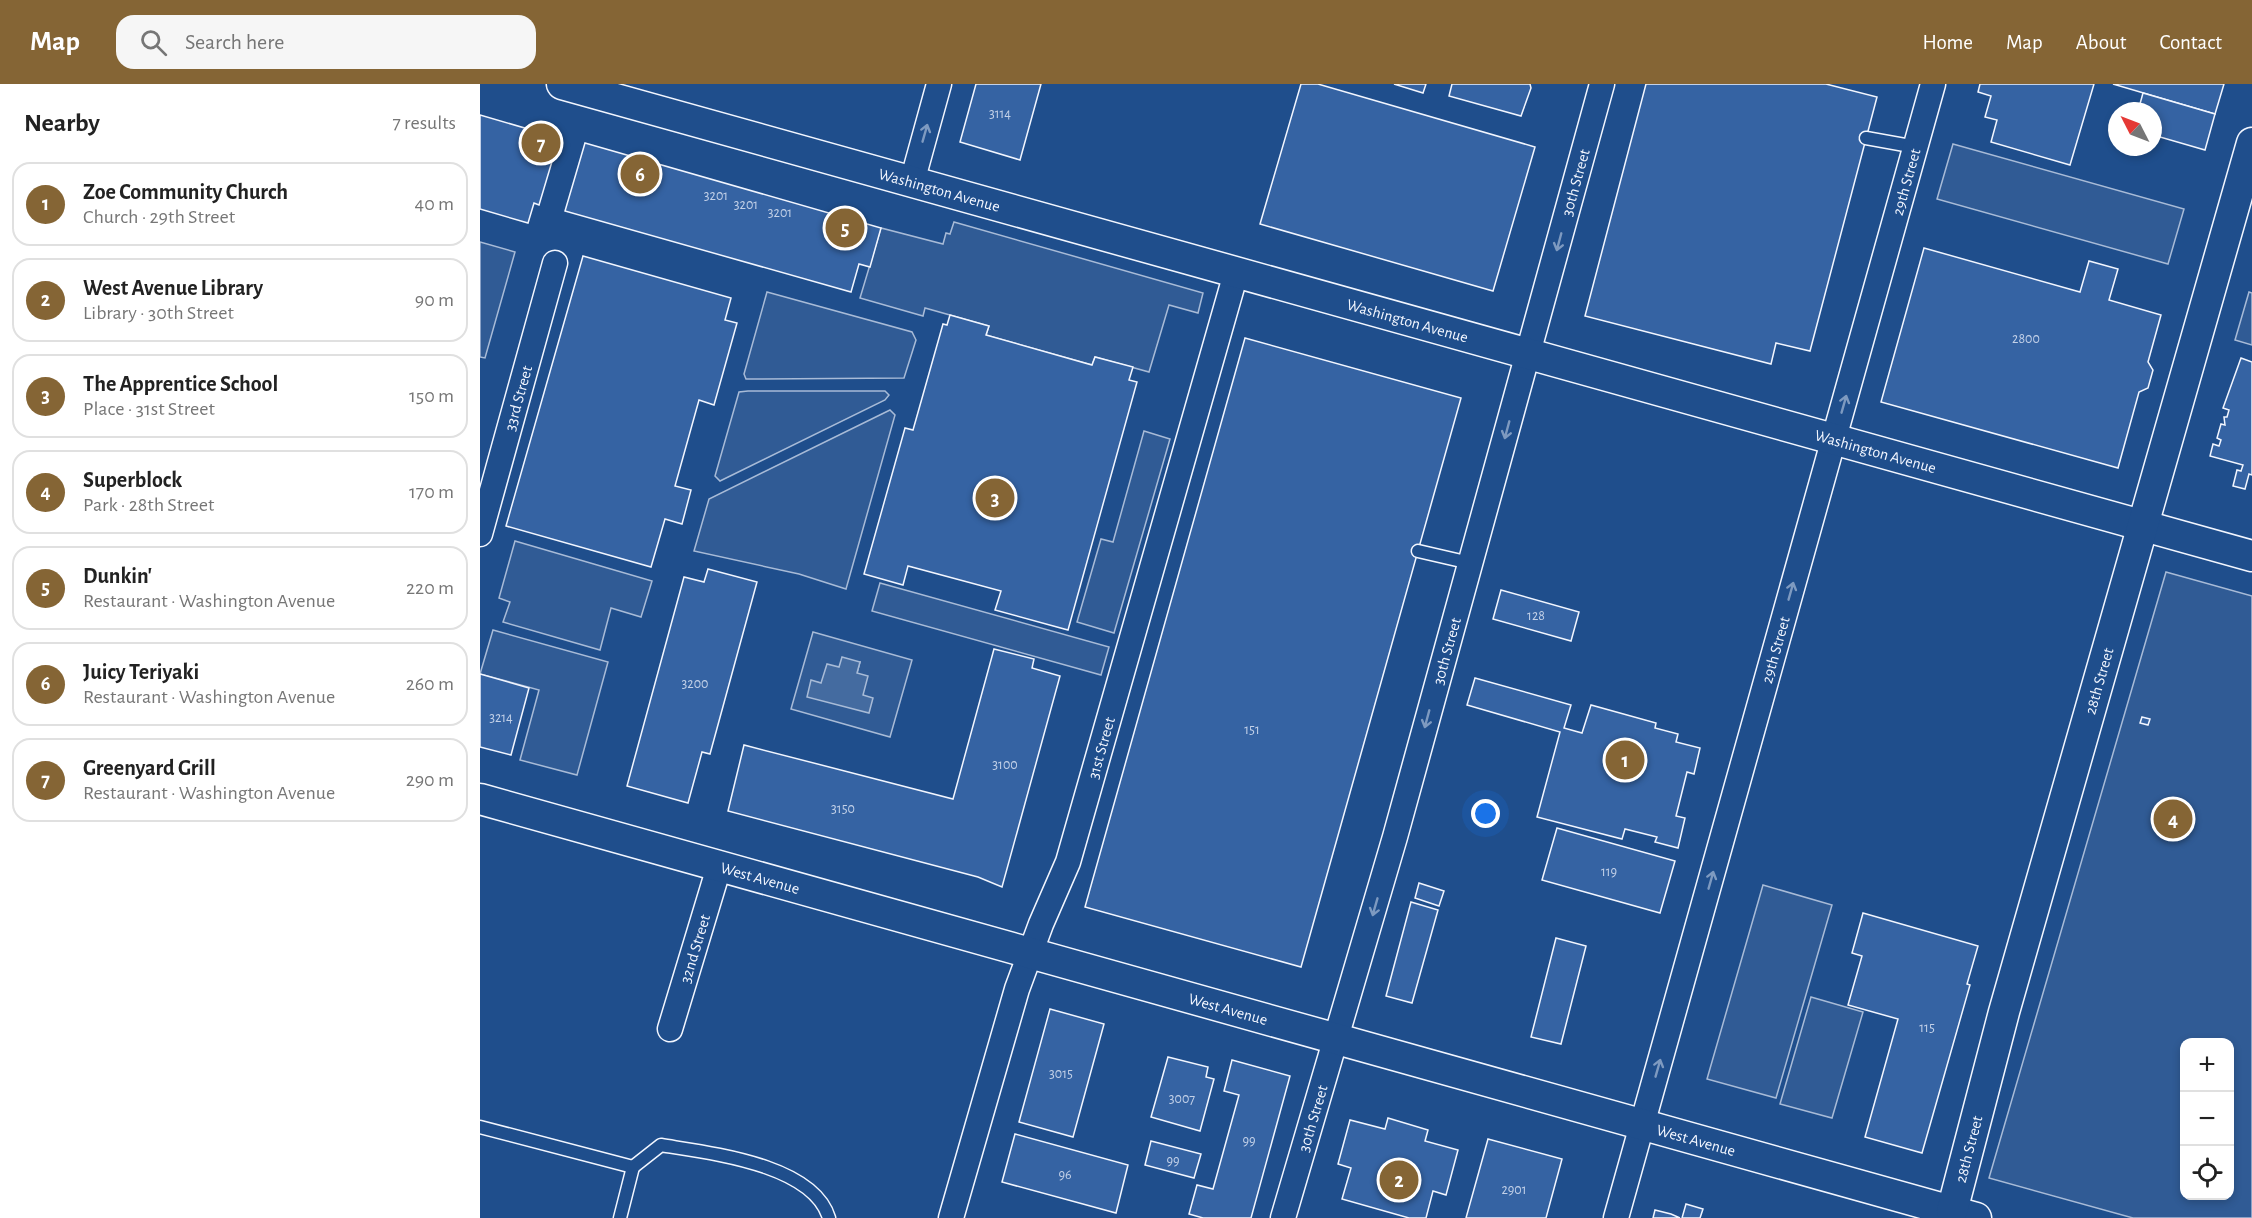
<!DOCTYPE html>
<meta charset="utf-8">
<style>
body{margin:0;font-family:"Alegreya Sans",sans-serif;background:#f6f6f6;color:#222}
.controls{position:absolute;right:18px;bottom:18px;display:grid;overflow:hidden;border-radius:12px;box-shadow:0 3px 9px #0003}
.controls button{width:54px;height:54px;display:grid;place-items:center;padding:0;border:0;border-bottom:2px solid #e0e0e0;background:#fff;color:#222;font:30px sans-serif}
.compass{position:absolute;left:1628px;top:18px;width:54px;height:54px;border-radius:50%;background:#fff;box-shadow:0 3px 9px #0003;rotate:312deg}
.you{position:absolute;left:1006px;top:730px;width:21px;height:21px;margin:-15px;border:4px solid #fff;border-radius:50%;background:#1a73e8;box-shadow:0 0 0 9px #1a73e833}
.badge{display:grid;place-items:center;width:39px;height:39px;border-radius:50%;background:#856535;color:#fff;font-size:20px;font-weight:700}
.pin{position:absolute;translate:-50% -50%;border:3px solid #fff;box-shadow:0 2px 6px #0006}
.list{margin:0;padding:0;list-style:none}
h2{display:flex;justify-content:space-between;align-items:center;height:78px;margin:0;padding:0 24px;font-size:26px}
h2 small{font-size:20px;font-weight:400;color:#767676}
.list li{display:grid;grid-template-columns:39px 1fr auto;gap:18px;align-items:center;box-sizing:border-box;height:84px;margin:0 12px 12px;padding:0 12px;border:2px solid #e0e0e0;border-radius:18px}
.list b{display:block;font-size:22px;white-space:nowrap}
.list p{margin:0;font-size:20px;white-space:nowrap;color:#767676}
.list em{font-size:20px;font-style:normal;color:#767676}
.icon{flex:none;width:33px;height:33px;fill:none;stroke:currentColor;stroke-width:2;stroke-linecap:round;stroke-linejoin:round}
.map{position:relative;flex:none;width:1772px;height:1134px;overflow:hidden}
header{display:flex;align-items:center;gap:36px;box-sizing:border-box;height:84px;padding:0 30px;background:#856535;color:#fff}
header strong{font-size:28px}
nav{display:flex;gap:33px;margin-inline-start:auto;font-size:21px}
.search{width:420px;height:54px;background:#f6f6f6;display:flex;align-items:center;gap:15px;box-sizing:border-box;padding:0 21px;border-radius:18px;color:#767676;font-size:22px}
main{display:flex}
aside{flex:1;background:#fff}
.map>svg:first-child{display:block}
</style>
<header>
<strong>Map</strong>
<div class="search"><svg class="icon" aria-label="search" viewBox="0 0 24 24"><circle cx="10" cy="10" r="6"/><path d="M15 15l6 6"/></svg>Search here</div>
<nav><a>Home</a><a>Map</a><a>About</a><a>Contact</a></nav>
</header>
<main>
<aside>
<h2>Nearby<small>7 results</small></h2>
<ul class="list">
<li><span class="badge">1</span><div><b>Zoe Community Church</b><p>Church · 29th Street</p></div><em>40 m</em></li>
<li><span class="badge">2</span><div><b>West Avenue Library</b><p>Library · 30th Street</p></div><em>90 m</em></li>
<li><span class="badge">3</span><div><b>The Apprentice School</b><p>Place · 31st Street</p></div><em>150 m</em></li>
<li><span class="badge">4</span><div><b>Superblock</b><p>Park · 28th Street</p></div><em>170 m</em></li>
<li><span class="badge">5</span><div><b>Dunkin'</b><p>Restaurant · Washington Avenue</p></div><em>220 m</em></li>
<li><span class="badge">6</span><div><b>Juicy Teriyaki</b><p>Restaurant · Washington Avenue</p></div><em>260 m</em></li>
<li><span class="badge">7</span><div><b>Greenyard Grill</b><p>Restaurant · Washington Avenue</p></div><em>290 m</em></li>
</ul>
</aside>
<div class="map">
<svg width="1772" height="1134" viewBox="0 0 1772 1134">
<rect width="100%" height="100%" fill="#1f4e8c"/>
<g fill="#305b95" stroke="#a8bbd7" stroke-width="1.5" fill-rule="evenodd">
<path d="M1473,60L1704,125L1688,180L1457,115Z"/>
<path d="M474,138L723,209L718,229L689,221L669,288L615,273L612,281L506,251L509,242L445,224L443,232L380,214L401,144L463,160L466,149L470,150Z"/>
<path d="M0,158L35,168L5,274L0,273Z"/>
<path d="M287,208L432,248L436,256L424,294L266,295L264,290Z"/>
<path d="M1769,208L1772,209V261L1755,256Z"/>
<path d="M268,307H405L409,311L405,316L240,397L235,392L259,308Z"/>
<path d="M410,326L415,331L366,505L319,490L214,467L229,415Z"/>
<path d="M664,347L690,355L634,549L597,538L621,455L633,458Z"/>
<path d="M35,457L172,497L161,533L131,524L120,566L23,538L30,518L19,514Z"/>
<path d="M1686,488L1772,512V1134H1653L1509,1094ZM1704,958H1750V1112H1704Z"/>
<path d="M400,499L629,563L621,591L392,527Z"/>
<path d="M13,546L128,578L97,691L40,676L59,606L0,590Z"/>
<path d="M333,548L432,576L410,653L311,625ZM380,578L377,589L383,611L331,597L341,599L359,583Z"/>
<path d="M1283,801L1352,821L1296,1014L1227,995Z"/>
<path d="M1331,913L1383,928L1352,1034L1300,1020Z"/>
</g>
<path fill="#446ba0" stroke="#a8bbd7" stroke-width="1.5" d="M362,573L380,578L377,589L388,592L383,611L393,614L389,629L327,613L331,596L341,599L347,580L359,583Z"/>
<g fill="#3563a3" stroke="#f2f6ff" stroke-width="1.5">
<path d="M496,0H561L540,76L480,58Z"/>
<path d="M821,0H838L1055,63L1013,207L780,140Z"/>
<path d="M914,0H946L943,9Z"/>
<path d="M972,0H1050L1051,4L1041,32L969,12Z"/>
<path d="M1166,0H1346L1397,13L1330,267L1296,259L1291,280L1105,232Z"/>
<path d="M1500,0H1614L1590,81L1511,58L1517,36L1505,33L1511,12L1498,8Z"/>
<path d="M1633,0H1744L1735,30Z"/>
<path d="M1663,9L1735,30L1725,66L1673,51V27H1658Z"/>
<path d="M0,31L79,54L59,121L54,119L48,139L0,125Z"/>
<path d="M105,59L401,144L390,183L379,180L371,208L85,127Z"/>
<path d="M1444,164L1600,208L1609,177L1638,185L1629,216L1681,231L1668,278L1673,286L1668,304L1659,308L1638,384L1401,318Z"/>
<path d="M103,172L251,214L245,236L257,239L234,321L219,316L195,402L211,406L202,440L185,435L171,483L26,442Z"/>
<path d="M470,231L509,242L506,251L612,281L615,273L653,283L649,296L657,298L588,546L515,526L521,507L428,482L423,501L384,490L425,344L433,346L463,240L467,241Z"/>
<path d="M765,254L981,314L821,883L605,823Z"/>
<path d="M1761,274L1772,278V391L1769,390L1765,405L1753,402L1757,386L1761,387L1763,381L1730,372L1733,360L1739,362L1741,356L1737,354L1741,340L1745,341L1744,333H1747L1749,326L1743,324Z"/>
<path d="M228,485L277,498L230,670L222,668L208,719L147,702L204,493L224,498Z"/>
<path d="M1021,506L1099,528L1091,557L1013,535Z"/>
<path d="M514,565L554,575L552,584L580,592L522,803L498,793L248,727L264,661L473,715Z"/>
<path d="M0,590L49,604L31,671L0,663Z"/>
<path d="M995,594L1091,621L1084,644L1102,649L1111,621L1176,639L1175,644L1198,650L1196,658L1220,664L1214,690L1207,688L1196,732L1205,734L1198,764L1175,758L1177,753L1145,745L1142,755L1057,733L1080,648L987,621Z"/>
<path d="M1662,633L1670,635L1668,641L1660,639Z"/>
<path d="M1077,744L1195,777L1180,829L1062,796Z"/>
<path d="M939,799L964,807L959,822L935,814Z"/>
<path d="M931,818L958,826L932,919L906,912Z"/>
<path d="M1383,829L1498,862L1487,900L1490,901L1442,1069L1385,1053L1418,935L1368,921L1382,872L1372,869Z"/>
<path d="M1076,854L1106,862L1081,960L1051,953Z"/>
<path d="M570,925L624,940L593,1053L539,1038Z"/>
<path d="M688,973L728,983L726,993L734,995L720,1047L671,1033Z"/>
<path d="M752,976L810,992L771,1134H723L709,1130L717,1101L733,1105L759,1011L744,1007Z"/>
<path d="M908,1034L948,1046L945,1057L978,1066L966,1111L953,1107L946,1134H929L862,1115L871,1084L858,1080L870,1036L905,1045Z"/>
<path d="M535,1050L648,1081L636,1129L522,1098Z"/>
<path d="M1008,1055L1082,1075L1066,1134H986Z"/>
<path d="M671,1057L721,1070L714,1094L665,1081Z"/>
<path d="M1206,1120L1223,1125L1220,1134H1202Z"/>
<path d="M1175,1126L1191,1130L1200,1134H1173Z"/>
</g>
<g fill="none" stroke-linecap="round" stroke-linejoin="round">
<defs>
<g id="service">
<path d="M1386,54L1436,63"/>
<path d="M938,467L990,479"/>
<path d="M0,1043L153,1083L140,1134"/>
<path d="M153,1083L181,1061C229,1069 333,1080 349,1134"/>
</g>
<g id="minor">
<path d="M432,98L459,0"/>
<path id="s1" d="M0,450L75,179"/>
<path id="s2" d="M190,945L239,783"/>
<path id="s3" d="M471,1134L537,905L561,840L588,778L756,189"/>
<path id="s4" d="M803,1134L915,753L1122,0"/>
<path id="s5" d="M1136,1134L1453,0"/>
</g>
<g id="tertiary">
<path id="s6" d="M82,0L1772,472"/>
<path id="s7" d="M0,715L1496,1134"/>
<path id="s8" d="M1472,1127L1524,928L1772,59"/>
</g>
</defs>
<use href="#service" stroke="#f2f6ff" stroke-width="15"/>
<use href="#minor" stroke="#f2f6ff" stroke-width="27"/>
<use href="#tertiary" stroke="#f2f6ff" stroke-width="33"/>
<use href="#service" stroke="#1f4e8c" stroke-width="12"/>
<use href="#minor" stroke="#1f4e8c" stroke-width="24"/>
<use href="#tertiary" stroke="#1f4e8c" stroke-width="30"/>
</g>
<defs><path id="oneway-shaft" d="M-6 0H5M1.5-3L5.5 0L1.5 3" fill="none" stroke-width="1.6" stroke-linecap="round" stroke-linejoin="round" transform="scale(1.5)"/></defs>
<g stroke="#7e9ac0">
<use href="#oneway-shaft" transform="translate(445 49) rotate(-74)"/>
<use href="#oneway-shaft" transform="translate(1079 158) rotate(105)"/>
<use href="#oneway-shaft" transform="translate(1364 320) rotate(-74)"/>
<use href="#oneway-shaft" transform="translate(1027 346) rotate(105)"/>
<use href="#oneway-shaft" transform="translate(1311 507) rotate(-74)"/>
<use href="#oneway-shaft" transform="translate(947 635) rotate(105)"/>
<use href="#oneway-shaft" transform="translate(1231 796) rotate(-74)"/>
<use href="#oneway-shaft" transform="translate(895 823) rotate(106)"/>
<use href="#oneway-shaft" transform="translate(1178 984) rotate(-74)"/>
</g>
<g text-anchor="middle" stroke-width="4.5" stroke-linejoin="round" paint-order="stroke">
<g font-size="14" fill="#c3d1e8">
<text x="520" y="34">3114</text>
<text x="236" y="116">3201</text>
<text x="266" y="125">3201</text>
<text x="300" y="133">3201</text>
<text x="1546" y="259">2800</text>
<text x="1056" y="536">128</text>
<text x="215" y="604">3200</text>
<text x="21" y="638">3214</text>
<text x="772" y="650">151</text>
<text x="525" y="685">3100</text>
<text x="363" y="729">3150</text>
<text x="1129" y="792">119</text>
<text x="1447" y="948">115</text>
<text x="581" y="994">3015</text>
<text x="702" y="1019">3007</text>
<text x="769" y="1061">99</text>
<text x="693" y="1081">99</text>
<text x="585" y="1095">96</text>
<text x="1034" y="1110">2901</text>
</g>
<g font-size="16" fill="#f2f6ff" stroke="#1f4e8c">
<text dy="6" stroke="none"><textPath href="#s4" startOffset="1076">30th Street</textPath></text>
<text dy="6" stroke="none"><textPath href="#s5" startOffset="1076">29th Street</textPath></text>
<text dy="6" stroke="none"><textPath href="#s6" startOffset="392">Washington Avenue</textPath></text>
<text dy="6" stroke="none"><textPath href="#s6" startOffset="878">Washington Avenue</textPath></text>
<text dy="6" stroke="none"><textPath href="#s1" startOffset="141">33rd Street</textPath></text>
<text dy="6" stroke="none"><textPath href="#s6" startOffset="1364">Washington Avenue</textPath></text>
<text dy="6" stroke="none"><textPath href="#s5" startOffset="590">29th Street</textPath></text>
<text dy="6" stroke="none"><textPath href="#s4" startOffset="590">30th Street</textPath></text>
<text dy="6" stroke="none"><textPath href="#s8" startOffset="550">28th Street</textPath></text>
<text dy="6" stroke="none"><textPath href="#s3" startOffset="494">31st Street</textPath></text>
<text dy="6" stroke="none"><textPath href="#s7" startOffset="291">West Avenue</textPath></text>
<text dy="6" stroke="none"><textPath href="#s2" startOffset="84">32nd Street</textPath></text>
<text dy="6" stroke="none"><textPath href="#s7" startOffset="777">West Avenue</textPath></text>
<text dy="6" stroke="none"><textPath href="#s4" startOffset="104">30th Street</textPath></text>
<text dy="6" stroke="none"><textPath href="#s7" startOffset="1263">West Avenue</textPath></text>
<text dy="6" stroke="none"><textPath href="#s8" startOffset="64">28th Street</textPath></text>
</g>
</g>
</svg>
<div class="controls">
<button>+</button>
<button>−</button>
<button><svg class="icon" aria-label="locate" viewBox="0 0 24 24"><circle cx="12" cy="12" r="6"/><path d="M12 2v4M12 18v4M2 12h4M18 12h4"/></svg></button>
</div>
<svg class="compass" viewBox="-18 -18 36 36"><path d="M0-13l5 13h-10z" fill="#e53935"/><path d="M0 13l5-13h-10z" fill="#767676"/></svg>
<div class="you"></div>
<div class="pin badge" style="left:1145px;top:676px">1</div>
<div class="pin badge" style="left:919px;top:1096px">2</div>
<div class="pin badge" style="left:515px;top:414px">3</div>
<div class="pin badge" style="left:1693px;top:735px">4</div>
<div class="pin badge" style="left:365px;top:144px">5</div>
<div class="pin badge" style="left:160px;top:90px">6</div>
<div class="pin badge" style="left:61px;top:59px">7</div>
</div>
</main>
